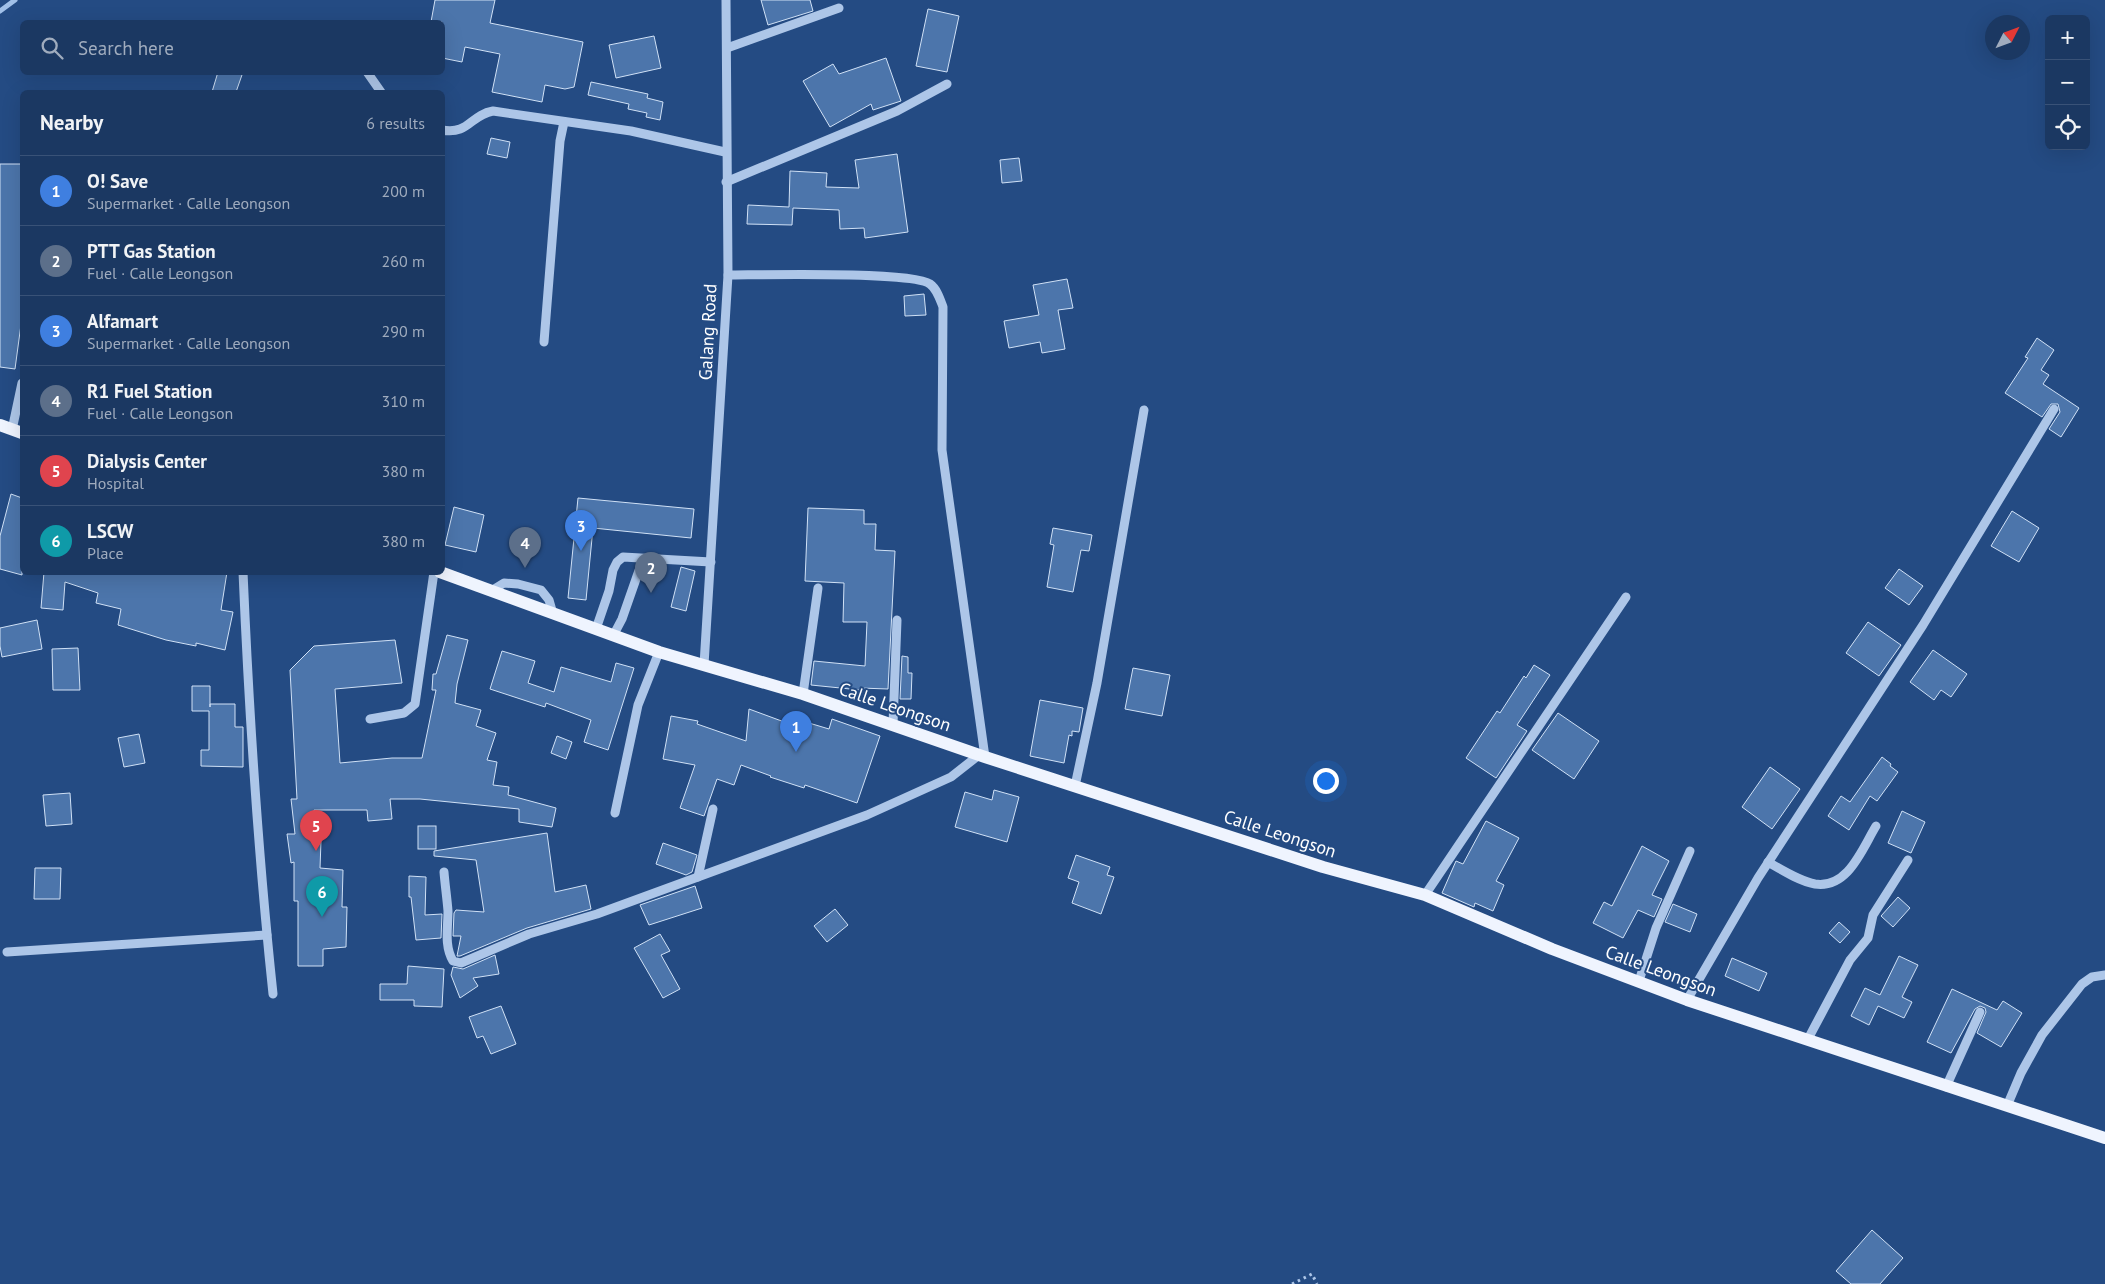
<!DOCTYPE html>
<meta charset="utf-8">
<style>
body{margin:0;font-family:"PT Sans",sans-serif;background:#243f68;color:#f1f3f6}
.controls{position:absolute;right:15px;top:15px;display:grid;overflow:hidden;border-radius:8px;box-shadow:0 5px 20px #0002}
.controls button{width:45px;height:45px;display:grid;place-items:center;padding:0;border:0;border-bottom:1px solid #395277;background:#1b3862;color:#f1f3f6;font:25px sans-serif}
.compass{position:absolute;left:1985px;top:15px;width:45px;height:45px;border-radius:50%;background:#1b3862;box-shadow:0 5px 20px #0002;rotate:48deg}
.you{position:absolute;left:1325px;top:780px;width:18px;height:18px;margin:-12px;border:4px solid #fff;border-radius:50%;background:#1a73e8;box-shadow:0 0 0 8px #1a73e833}
.badge{display:grid;place-items:center;width:32px;height:32px;border-radius:50%;background:#f2cf70;color:#fff;font-size:16px;font-weight:700}
.pin{position:absolute;translate:-50% -41px;filter:drop-shadow(0 1px 2px #0008)}
.pin::after{content:'';position:absolute;top:26px;width:18px;height:15px;background:inherit;clip-path:polygon(0 0,100% 0,50% 100%)}
.list{margin:0;padding:0;list-style:none}
h2{display:flex;justify-content:space-between;align-items:center;height:65px;margin:0;padding:0 20px;font-size:21px}
h2 small{font-size:16px;font-weight:400;color:#a0acbe}
.list li{display:grid;grid-template-columns:32px 1fr auto;gap:15px;align-items:center;box-sizing:border-box;height:70px;padding:0 20px;border-top:1px solid #395277}
.list b{display:block;font-size:19px;white-space:nowrap}
.list p{margin:0;font-size:16px;white-space:nowrap;color:#a0acbe}
.list em{font-size:16px;font-style:normal;color:#a0acbe}
.icon{flex:none;width:28px;height:28px;fill:none;stroke:currentColor;stroke-width:2;stroke-linecap:round;stroke-linejoin:round}
.map{position:relative;flex:none;width:2105px;height:1284px;overflow:hidden}
.search{position:absolute;background:#1b3862;box-shadow:0 5px 20px #0002;left:20px;top:20px;width:425px;height:55px;display:flex;align-items:center;gap:12px;box-sizing:border-box;padding:0 18px;border-radius:8px;color:#a0acbe;font-size:19px}
.panel{position:absolute;background:#1b3862;box-shadow:0 5px 20px #0002;left:20px;top:90px;width:425px;height:485px;border-radius:8px}
.map>svg:first-child{display:block}
</style>
<div class="map">
<svg width="2105" height="1284" viewBox="0 0 2105 1284">
<rect width="100%" height="100%" fill="#244b83"/>
<g fill="none" stroke-linecap="round" stroke-linejoin="round">
<path stroke="#a1c0e8" stroke-width="5" d="M0,11L15,0"/>
</g>
<g fill="#4c75ab" stroke="#d0e1f6">
<path d="M435,0H495L490,23L583,42L574,87L565,89L545,85L542,102L492,92L500,54L465,47L462,62L442,58V22H431Z"/>
<path d="M761,0H810L813,11L768,25Z"/>
<path d="M928,9L959,16L947,72L916,66Z"/>
<path d="M654,36L661,68L616,78L609,45Z"/>
<path d="M886,58L901,101L873,110L871,104L830,127L803,81L833,64L839,74Z"/>
<path d="M218,72H243L236,92H212Z"/>
<path d="M591,82L648,94L647,98L663,102L660,120L646,117L647,113L628,109L629,104L588,95Z"/>
<path d="M491,138L510,142L507,158L487,154Z"/>
<path d="M897,154L908,232L865,238L864,228L840,229L839,210L793,208L792,225L747,224L748,205L789,207L790,171L827,173L826,187L859,188L855,160Z"/>
<path d="M1019,158L1022,181L1002,183L1000,160Z"/>
<path d="M0,164H22V317L15,369L0,367Z"/>
<path d="M1067,279L1073,308L1058,310L1065,349L1042,353L1040,342L1009,348L1004,321L1039,315L1033,285Z"/>
<path d="M924,294L926,315L905,316L904,296Z"/>
<path d="M2037,338L2054,350L2041,370L2049,375L2043,384L2079,408L2061,437L2049,429L2060,412L2058,404H2051L2042,417L2005,393L2028,358L2025,357Z"/>
<path d="M11,494L22,498V575L0,569V536Z"/>
<path d="M578,498L694,509L691,538L593,528L586,600L568,598Z"/>
<path d="M454,507L484,515L476,552L445,545Z"/>
<path d="M808,508L864,510V524H876L875,550L895,551L888,689L860,688V690L811,685L814,661L865,666L867,622H843L844,583L805,581Z"/>
<path d="M2012,511L2039,528L2019,562L1991,546Z"/>
<path d="M1053,528L1092,535L1089,551L1081,550L1073,592L1047,587L1054,545L1050,544Z"/>
<path d="M681,567L695,571L686,611L671,607Z"/>
<path d="M1899,569L1923,586L1909,605L1885,588Z"/>
<path d="M44,572H227L221,610L233,612L225,650L196,643V646L166,640L118,625L121,609L96,603L98,593L65,582L63,610L41,608Z"/>
<path d="M37,620L42,649L2,657L0,646V628Z"/>
<path d="M1868,622L1901,645L1879,676L1846,653Z"/>
<path d="M447,635L468,640L457,684L455,703L481,710L476,726L496,733L487,760L497,762L493,785L509,787L508,795L556,808L552,827L519,822V809L420,799H390L392,819L368,821L367,810H314V841H321L320,868L343,870L342,907H347L346,947L323,949V966H298V901H294V862L291,863L287,834H295L291,799H297L290,670L314,646L395,640L402,683L335,689L340,763L392,758H422L436,690H432L433,674H436Z"/>
<path d="M78,648L80,690H53L52,649Z"/>
<path d="M1933,650L1967,674L1951,697L1941,690L1934,700L1910,682Z"/>
<path d="M502,651L535,661L528,683L554,692L561,667L611,682L616,663L634,668L608,750L584,742L591,720L546,703L545,707L490,689Z"/>
<path d="M902,656L908,657V673H912L911,699H900Z"/>
<path d="M1534,665L1550,675L1517,725L1527,731L1496,778L1466,758L1497,711L1500,713L1524,676L1526,678Z"/>
<path d="M1133,668L1170,675L1162,716L1125,709Z"/>
<path d="M192,686H210V707V704H235V727H243V767L201,766V750H209V711H192Z"/>
<path d="M1040,700L1083,708L1079,732L1072,731V736L1069,735L1064,763L1030,756Z"/>
<path d="M749,709L787,723L789,717L829,729L832,719L880,736L857,803L805,785L804,788L770,777L771,776L741,765L734,785L717,779L704,816L680,808L695,765L663,759L671,716L698,721L697,724L746,741Z"/>
<path d="M1558,713L1599,741L1574,779L1532,750Z"/>
<path d="M139,734L145,763L124,767L118,738Z"/>
<path d="M557,736L572,742L566,759L551,753Z"/>
<path d="M1882,757L1891,764L1890,766L1898,772L1877,801L1870,796L1849,830L1828,816L1841,796L1850,802Z"/>
<path d="M1770,767L1800,789L1772,829L1742,807Z"/>
<path d="M994,790L1019,797L1007,842L955,827L965,792L992,800Z"/>
<path d="M70,793L72,824L46,826L43,795Z"/>
<path d="M1902,811L1925,822L1911,853L1888,843Z"/>
<path d="M1486,821L1519,838L1496,881L1504,885L1493,911L1475,903L1474,907L1442,893L1456,861L1463,864Z"/>
<rect x="418" y="826" width="18" height="23"/>
<path d="M547,833L555,892L586,885L591,909L527,928L460,956H457L461,936H453L454,913L456,910L484,912L476,860L434,856V851Z"/>
<path d="M663,843L697,855L692,872L686,875L656,864Z"/>
<path d="M1642,846L1669,861L1652,895L1662,899L1654,917L1638,910L1623,938L1593,923L1604,902L1612,906Z"/>
<path d="M1076,855L1110,867L1107,875L1114,877L1101,914L1072,903L1079,882L1068,878Z"/>
<path d="M35,868H61L60,899H34Z"/>
<path d="M409,876L426,877L425,915L442,914L441,938L416,940L411,897H409Z"/>
<path d="M695,886L702,908L649,925L640,905Z"/>
<path d="M1898,897L1910,908L1893,927L1881,916Z"/>
<path d="M1673,904L1697,914L1690,932L1665,922Z"/>
<path d="M835,909L848,925L827,942L814,926Z"/>
<path d="M1839,922L1850,932L1840,943L1829,933Z"/>
<path d="M660,934L670,951L661,955L680,989L663,998L634,948Z"/>
<path d="M495,955L499,974L473,978L478,986L460,998L451,975L453,967L463,969Z"/>
<path d="M1899,956L1918,965L1902,997L1912,1002L1904,1018L1878,1006L1869,1025L1851,1016L1865,988L1880,995Z"/>
<path d="M1732,958L1767,973L1759,991L1725,976Z"/>
<path d="M408,966L444,969L442,1007L414,1006V1000H380V984H407Z"/>
<path d="M1952,989L1997,1010L2003,1001L2022,1013L2001,1047L1977,1033L1986,1012L1985,1008L1980,1006L1975,1009L1951,1053L1927,1042Z"/>
<path d="M501,1006L516,1044L491,1054L483,1036L477,1038L469,1017Z"/>
<path d="M1872,1230L1903,1258L1880,1284H1851L1836,1271Z"/>
</g>
<g fill="none" stroke-linecap="round" stroke-linejoin="round">
<path stroke="#adc6e8" stroke-width="3" stroke-dasharray="2.5 4" stroke-linecap="butt" d="M1292,1284L1312,1274L1317,1284"/>
<g stroke="#adc6e8" stroke-width="9">
<path d="M727,48L839,8"/>
<path d="M367,72L381,92"/>
<path d="M442,130C469,135 470,115 493,111L631,131L725,152"/>
<path d="M726,182L897,111L947,84"/>
<path d="M728,275C759,275 912,271 930,284C937,289 940,299 943,307L942,450L985,757"/>
<path d="M544,342L560,141L564,122"/>
<path d="M12,430L22,383"/>
<path d="M243,572C249,713 258,853 273,994"/>
<path d="M491,591L504,583L518,584L541,590L549,600L553,614"/>
<path d="M596,629L609,591L613,570L617,562L623,557L711,562"/>
<path d="M613,636L622,619L643,559"/>
<path d="M704,665L728,275L726,0"/>
<path d="M803,694L818,588"/>
<path d="M370,719L404,713L415,704L434,572"/>
<path d="M893,724L897,620"/>
<path d="M1075,786L1097,683L1144,410"/>
<path d="M615,813L638,705L659,652"/>
<path d="M1768,862C1782,870 1799,881 1815,884C1848,889 1862,849 1876,826"/>
<path d="M444,872C445,885 447,898 448,911C448,928 444,946 453,961L461,963L529,934L597,914L867,815L951,777L979,755"/>
<path d="M698,877L713,809"/>
<path d="M1425,895L1626,597"/>
<path d="M7,952L267,935"/>
<path d="M1639,981L1656,928L1690,851"/>
<path d="M1687,1000L1758,878L1923,625L2054,409"/>
<path d="M1808,1039L1850,960L1868,938L1873,915L1908,860"/>
<path d="M1946,1087L1980,1012"/>
<path d="M2007,1106L2021,1073L2042,1035L2082,984L2092,977L2105,975"/>
</g>
<g stroke="#eff4fe" stroke-width="12">
<path d="M0,425L22,433"/>
<path d="M440,572L659,652L803,694L985,757L1323,867L1425,895L1552,949L1687,1000L2105,1138"/>
</g>
</g>
<g text-anchor="middle" stroke-width="4" stroke-linejoin="round" paint-order="stroke">
<g font-size="18" fill="#fff" stroke="#244b83">
<text transform="translate(708 332) rotate(-87)" y="6">Galang Road</text>
<text transform="translate(895 707) rotate(19)" y="6">Calle Leongson</text>
<text transform="translate(1280 834) rotate(18)" y="6">Calle Leongson</text>
<text transform="translate(1661 971) rotate(20)" y="6">Calle Leongson</text>
</g>
</g>
</svg>
<div class="controls">
<button>+</button>
<button>−</button>
<button><svg class="icon" aria-label="locate" viewBox="0 0 24 24"><circle cx="12" cy="12" r="6"/><path d="M12 2v4M12 18v4M2 12h4M18 12h4"/></svg></button>
</div>
<svg class="compass" viewBox="-18 -18 36 36"><path d="M0-13l5 13h-10z" fill="#e53935"/><path d="M0 13l5-13h-10z" fill="#a0acbe"/></svg>
<div class="you"></div>
<div class="pin badge" style="left:796px;top:752px;background:#3f7fe0">1</div>
<div class="pin badge" style="left:651px;top:593px;background:#5c6f8a">2</div>
<div class="pin badge" style="left:581px;top:551px;background:#3f7fe0">3</div>
<div class="pin badge" style="left:525px;top:568px;background:#5c6f8a">4</div>
<div class="pin badge" style="left:316px;top:851px;background:#e0444e">5</div>
<div class="pin badge" style="left:322px;top:917px;background:#0f9aa8">6</div>
<div class="search"><svg class="icon" aria-label="search" viewBox="0 0 24 24"><circle cx="10" cy="10" r="6"/><path d="M15 15l6 6"/></svg>Search here</div>
<section class="panel">
<h2>Nearby<small>6 results</small></h2>
<ul class="list">
<li><span class="badge" style="background:#3f7fe0">1</span><div><b>O! Save</b><p>Supermarket · Calle Leongson</p></div><em>200 m</em></li>
<li><span class="badge" style="background:#5c6f8a">2</span><div><b>PTT Gas Station</b><p>Fuel · Calle Leongson</p></div><em>260 m</em></li>
<li><span class="badge" style="background:#3f7fe0">3</span><div><b>Alfamart</b><p>Supermarket · Calle Leongson</p></div><em>290 m</em></li>
<li><span class="badge" style="background:#5c6f8a">4</span><div><b>R1 Fuel Station</b><p>Fuel · Calle Leongson</p></div><em>310 m</em></li>
<li><span class="badge" style="background:#e0444e">5</span><div><b>Dialysis Center</b><p>Hospital</p></div><em>380 m</em></li>
<li><span class="badge" style="background:#0f9aa8">6</span><div><b>LSCW</b><p>Place</p></div><em>380 m</em></li>
</ul>
</section>
</div>
